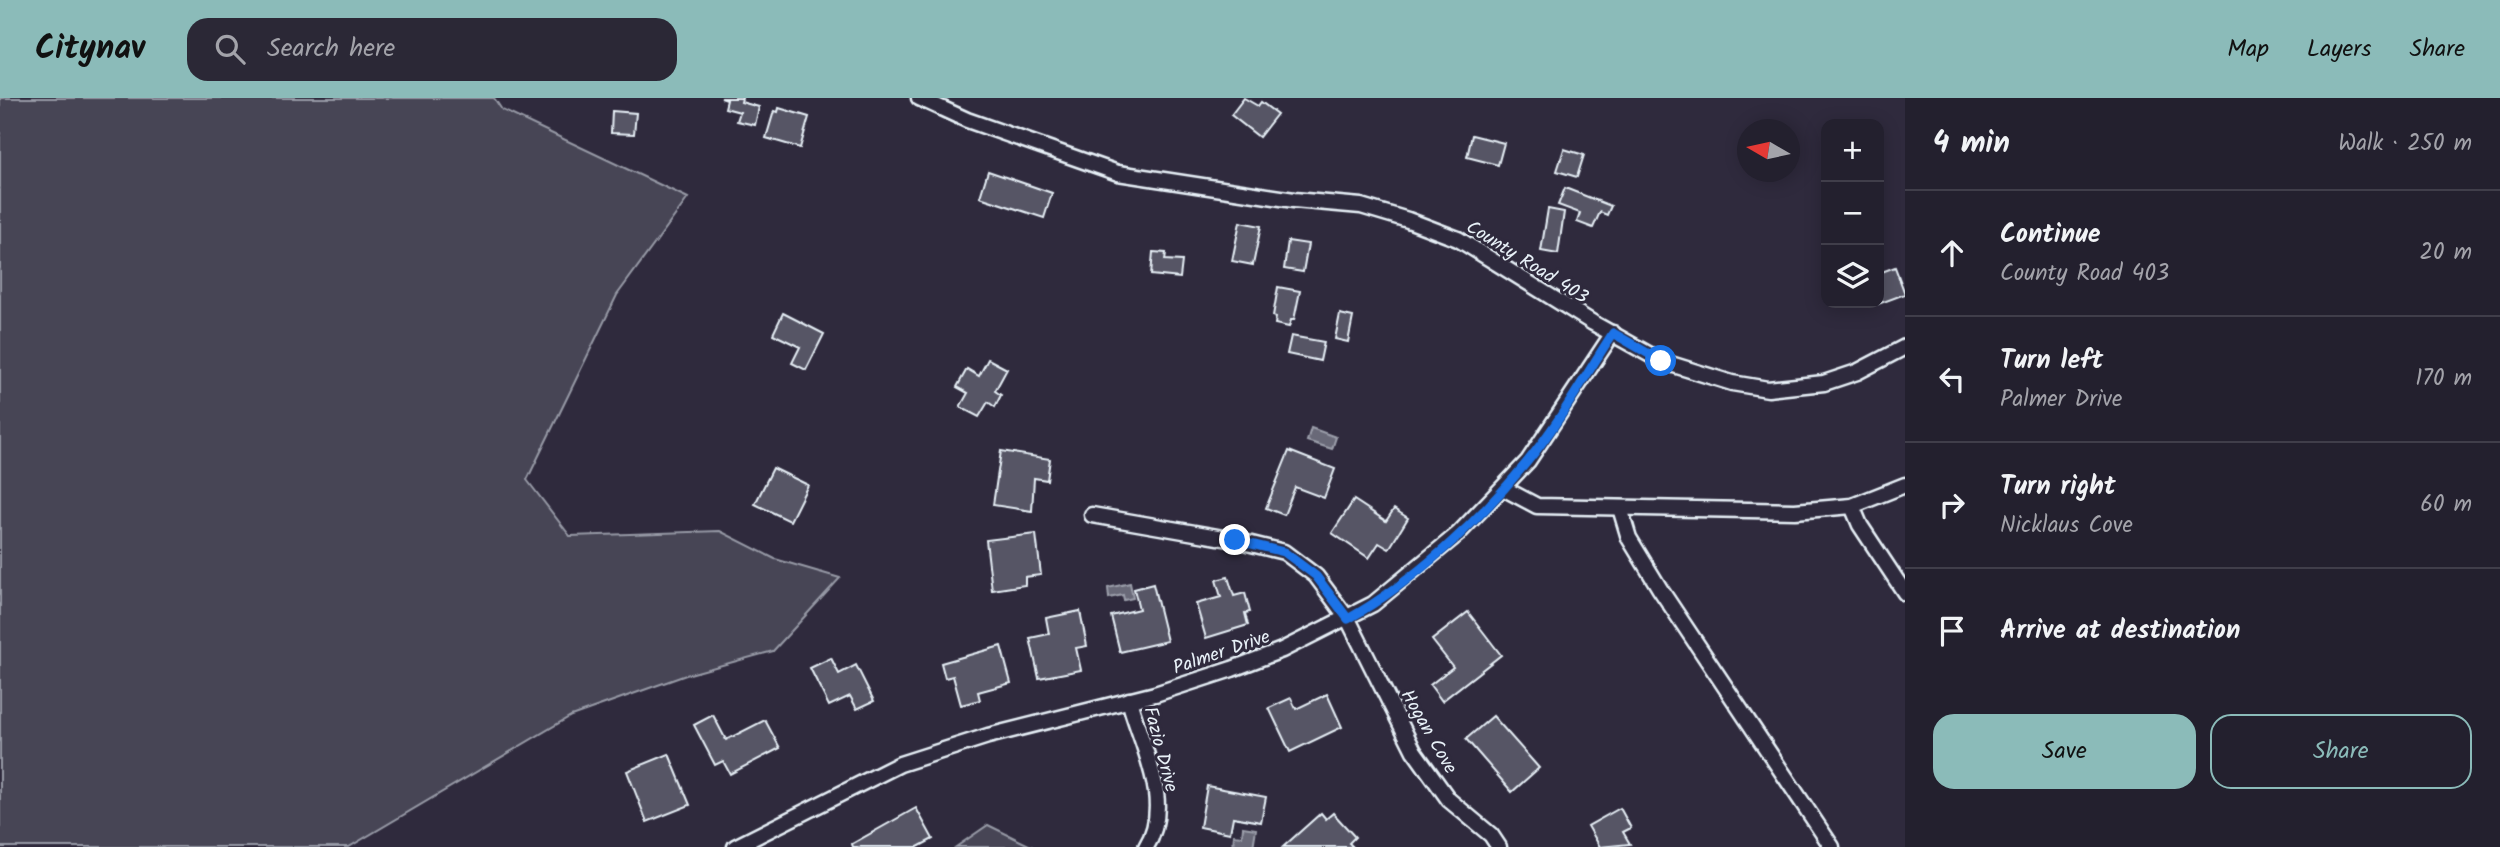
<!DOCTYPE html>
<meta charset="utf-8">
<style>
body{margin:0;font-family:Kalam,sans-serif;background:#2b2836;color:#f1f3f6}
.controls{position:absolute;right:21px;top:21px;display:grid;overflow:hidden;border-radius:14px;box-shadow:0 4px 18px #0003}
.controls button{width:63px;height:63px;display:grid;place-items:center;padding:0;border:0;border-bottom:2px solid #403e4a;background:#23202e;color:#f1f3f6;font:35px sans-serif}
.compass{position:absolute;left:1737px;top:21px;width:63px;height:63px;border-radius:50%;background:#23202e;box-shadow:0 4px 18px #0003;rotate:279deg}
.stop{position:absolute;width:21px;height:21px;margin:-16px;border:5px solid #1a73e8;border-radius:50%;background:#fff}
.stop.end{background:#1a73e8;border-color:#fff;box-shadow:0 2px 7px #0008}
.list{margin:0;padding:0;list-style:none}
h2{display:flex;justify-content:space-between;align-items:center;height:91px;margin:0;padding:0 28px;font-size:30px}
h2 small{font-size:23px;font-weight:400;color:#a3a3aa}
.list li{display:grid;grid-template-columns:46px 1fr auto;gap:21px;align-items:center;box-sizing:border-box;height:126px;padding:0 28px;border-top:2px solid #403e4a}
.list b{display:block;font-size:26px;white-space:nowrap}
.list p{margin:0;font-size:23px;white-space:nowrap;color:#a3a3aa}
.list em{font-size:23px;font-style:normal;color:#a3a3aa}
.actions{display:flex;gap:14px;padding:21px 28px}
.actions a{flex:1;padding:16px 0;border:2px solid #8bbbb9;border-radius:21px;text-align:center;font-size:24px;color:#8bbbb9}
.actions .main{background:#8bbbb9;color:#111}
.icon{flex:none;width:38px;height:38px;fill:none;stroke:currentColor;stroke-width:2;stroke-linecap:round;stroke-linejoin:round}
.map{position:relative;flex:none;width:1905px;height:749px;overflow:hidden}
header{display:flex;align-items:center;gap:42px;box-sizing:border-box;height:98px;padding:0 35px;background:#8bbbb9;color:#111}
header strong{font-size:33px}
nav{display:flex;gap:38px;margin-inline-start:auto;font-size:24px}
.search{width:490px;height:63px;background:#2b2836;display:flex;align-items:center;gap:18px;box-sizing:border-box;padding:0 24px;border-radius:21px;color:#a3a3aa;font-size:26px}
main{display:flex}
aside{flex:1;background:#23202e}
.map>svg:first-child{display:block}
</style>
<header>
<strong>Citynav</strong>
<div class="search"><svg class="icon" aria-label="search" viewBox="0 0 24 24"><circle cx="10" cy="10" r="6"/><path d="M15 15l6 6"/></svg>Search here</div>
<nav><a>Map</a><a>Layers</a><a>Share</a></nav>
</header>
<main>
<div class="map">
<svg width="1905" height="749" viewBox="0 0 1905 749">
<rect width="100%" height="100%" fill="#2f2a3d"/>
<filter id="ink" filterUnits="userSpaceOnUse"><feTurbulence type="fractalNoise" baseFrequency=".0143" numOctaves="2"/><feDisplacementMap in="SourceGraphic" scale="14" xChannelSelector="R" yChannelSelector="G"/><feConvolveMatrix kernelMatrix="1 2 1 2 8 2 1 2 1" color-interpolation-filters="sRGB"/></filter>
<g filter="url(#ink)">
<g fill="#464455" stroke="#979aa6" stroke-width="2">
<path d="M0,0H494L502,12L688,100L617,197L527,382L570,438L720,433L775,461L840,480L773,553L686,577L571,618L349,749H0Z"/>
<path d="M988,727L1033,749H956Z"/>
</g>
<g fill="#696978" stroke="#9c9fab" stroke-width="2">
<path d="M1311,330L1336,339L1332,351L1307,343Z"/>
<path d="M1130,485L1133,500L1124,502L1123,497L1109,500L1108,490Z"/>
<path d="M1243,729L1256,731L1253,749H1233L1234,737L1242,738Z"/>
</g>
<g fill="#575565" stroke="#e8f1f8" stroke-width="2">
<path d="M721,0H742L741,4L759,9L755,27L737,23L740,14L725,10L727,2Z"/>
<path d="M1244,0L1258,8L1261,4L1277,16L1259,39L1231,17Z"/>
<path d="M779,10L809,19L800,50L766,40L774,13L778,14Z"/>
<path d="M612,13L636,15L634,36L611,35Z"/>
<path d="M1472,37L1504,45L1498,67L1467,59Z"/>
<path d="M1564,51L1584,57L1577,79L1557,73Z"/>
<path d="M988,73L1052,95L1044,120L980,99Z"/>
<path d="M1565,90L1611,108L1607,117L1600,114L1593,130L1577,124L1580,115L1558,107Z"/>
<path d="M1548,111L1564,114L1558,156L1541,153Z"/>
<path d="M1240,124L1261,128L1253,167L1232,163Z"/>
<path d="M1288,143L1308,146L1303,174L1284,171Z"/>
<path d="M1153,154L1166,155L1165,162L1182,163L1180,180L1151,177Z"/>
<path d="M1895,169L1905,196L1878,206L1879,175Z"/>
<path d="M1278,189L1300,193L1294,222H1291L1289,229L1275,226L1276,219L1273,218Z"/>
<path d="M783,215L824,236L806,272L792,265L800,249L773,236Z"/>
<path d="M1340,216L1353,219L1348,244L1335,241Z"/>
<path d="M1291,238L1324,244L1320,263L1287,256Z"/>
<path d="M988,261L1007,271L995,293L1001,297L995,309L988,304L979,319L960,309L968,295L957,289L967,271L979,278Z"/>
<path d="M1001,353L1050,361L1047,382L1034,380L1032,413L993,407Z"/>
<path d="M1289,353L1335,371L1324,400L1295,389L1284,417L1266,410Z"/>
<path d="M773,370L808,387L790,423L755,406Z"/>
<path d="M1354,402L1386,423L1394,411L1408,420L1389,451L1379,445L1369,460L1332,435Z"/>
<path d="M1036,436L1041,477L1025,479V487L992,492L986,442Z"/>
<path d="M1228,479L1234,498L1245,495L1250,514L1245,515L1248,527L1206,540L1196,506L1221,499L1216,482Z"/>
<path d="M1153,486L1167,543L1120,554L1111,518L1139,511L1134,491Z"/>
<path d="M1080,513L1087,548L1076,550L1081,572L1039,580L1030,540L1049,536L1046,520Z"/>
<path d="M1468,514L1501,557L1442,603L1430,587L1453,569L1432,542Z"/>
<path d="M1001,548L1011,585L978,594L980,602L961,607L953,578L945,580L941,565Z"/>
<path d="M831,560L839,576L856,567L874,603L857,611L850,598L829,608L810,570Z"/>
<path d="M1327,596L1342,629L1290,654L1269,610L1291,600L1296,611Z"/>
<path d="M713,617L726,642L765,622L780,650L730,676L723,663L715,667L694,627Z"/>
<path d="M1493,618L1539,670L1512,694L1466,641Z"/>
<path d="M669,656L690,707L647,724L627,673Z"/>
<path d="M1207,688L1266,699L1261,724L1233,719L1230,735L1200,729Z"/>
<path d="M916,710L933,741L918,749H853L852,746Z"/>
<path d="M1620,710L1631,730L1623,734L1630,746L1600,749L1588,728Z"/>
<path d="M1321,715L1326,721L1333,715L1355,739L1349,745L1353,749H1283Z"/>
</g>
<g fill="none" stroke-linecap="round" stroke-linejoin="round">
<defs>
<g id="street">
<path d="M919,0L967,22L1118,75L1294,102L1361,108L1408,122L1458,141L1593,225L1661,263L1732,285L1768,291L1824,285L1857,274L1905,249"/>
<path d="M1503,390L1537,408L1795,413L1852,408L1905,387"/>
<path d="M1852,408L1860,427L1905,495"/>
<path d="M1620,410L1629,440L1660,491L1832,749"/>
<path d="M1092,417L1235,442L1284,454L1316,478L1348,521L1414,653L1449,702L1491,737L1499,749"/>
<path d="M1129,602C1141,648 1174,704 1146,749"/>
<path d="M735,749L900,666L988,638L1155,596L1232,571L1282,552L1373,506L1458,436L1528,363L1613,235"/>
</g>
</defs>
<use href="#street" stroke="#e8f1f8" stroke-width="19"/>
<use href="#street" stroke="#2f2a3d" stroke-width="14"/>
</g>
</g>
<g fill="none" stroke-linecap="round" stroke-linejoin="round" filter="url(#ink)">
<path stroke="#1a73e8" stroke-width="9" d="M1235,442L1284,454L1316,478L1348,521C1415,483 1479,423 1527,364C1560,324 1585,278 1613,235L1661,263"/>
</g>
<g text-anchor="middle" stroke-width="6" stroke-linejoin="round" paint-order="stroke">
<g font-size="19" fill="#e8f1f8" stroke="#2f2a3d">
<text transform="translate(1528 163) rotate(32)" y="7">County Road 403</text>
<text transform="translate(1221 553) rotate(-19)" y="7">Palmer Drive</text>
<text transform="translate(1430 633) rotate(60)" y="7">Hogan Cove</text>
<text transform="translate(1162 651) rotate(75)" y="7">Fazio Drive</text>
</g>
</g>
</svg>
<div class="controls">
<button>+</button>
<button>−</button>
<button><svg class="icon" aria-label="layers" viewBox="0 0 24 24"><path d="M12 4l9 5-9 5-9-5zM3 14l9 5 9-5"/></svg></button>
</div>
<svg class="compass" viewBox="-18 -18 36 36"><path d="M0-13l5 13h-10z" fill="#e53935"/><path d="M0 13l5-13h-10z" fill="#a3a3aa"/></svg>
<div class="stop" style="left:1661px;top:263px"></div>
<div class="stop end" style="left:1235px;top:442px"></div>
</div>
<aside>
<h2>4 min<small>Walk · 250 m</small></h2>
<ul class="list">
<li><svg class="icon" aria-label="ahead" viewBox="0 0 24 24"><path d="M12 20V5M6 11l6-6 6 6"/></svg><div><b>Continue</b><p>County Road 403</p></div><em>20 m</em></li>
<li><svg class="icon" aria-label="left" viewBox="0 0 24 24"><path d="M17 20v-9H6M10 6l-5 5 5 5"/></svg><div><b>Turn left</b><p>Palmer Drive</p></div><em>170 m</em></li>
<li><svg class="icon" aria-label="right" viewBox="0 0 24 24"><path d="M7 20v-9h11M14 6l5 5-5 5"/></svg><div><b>Turn right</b><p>Nicklaus Cove</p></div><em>60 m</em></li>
<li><svg class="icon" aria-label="arrive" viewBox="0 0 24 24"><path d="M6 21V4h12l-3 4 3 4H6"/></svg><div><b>Arrive at destination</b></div></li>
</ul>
<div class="actions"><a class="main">Save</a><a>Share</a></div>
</aside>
</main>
